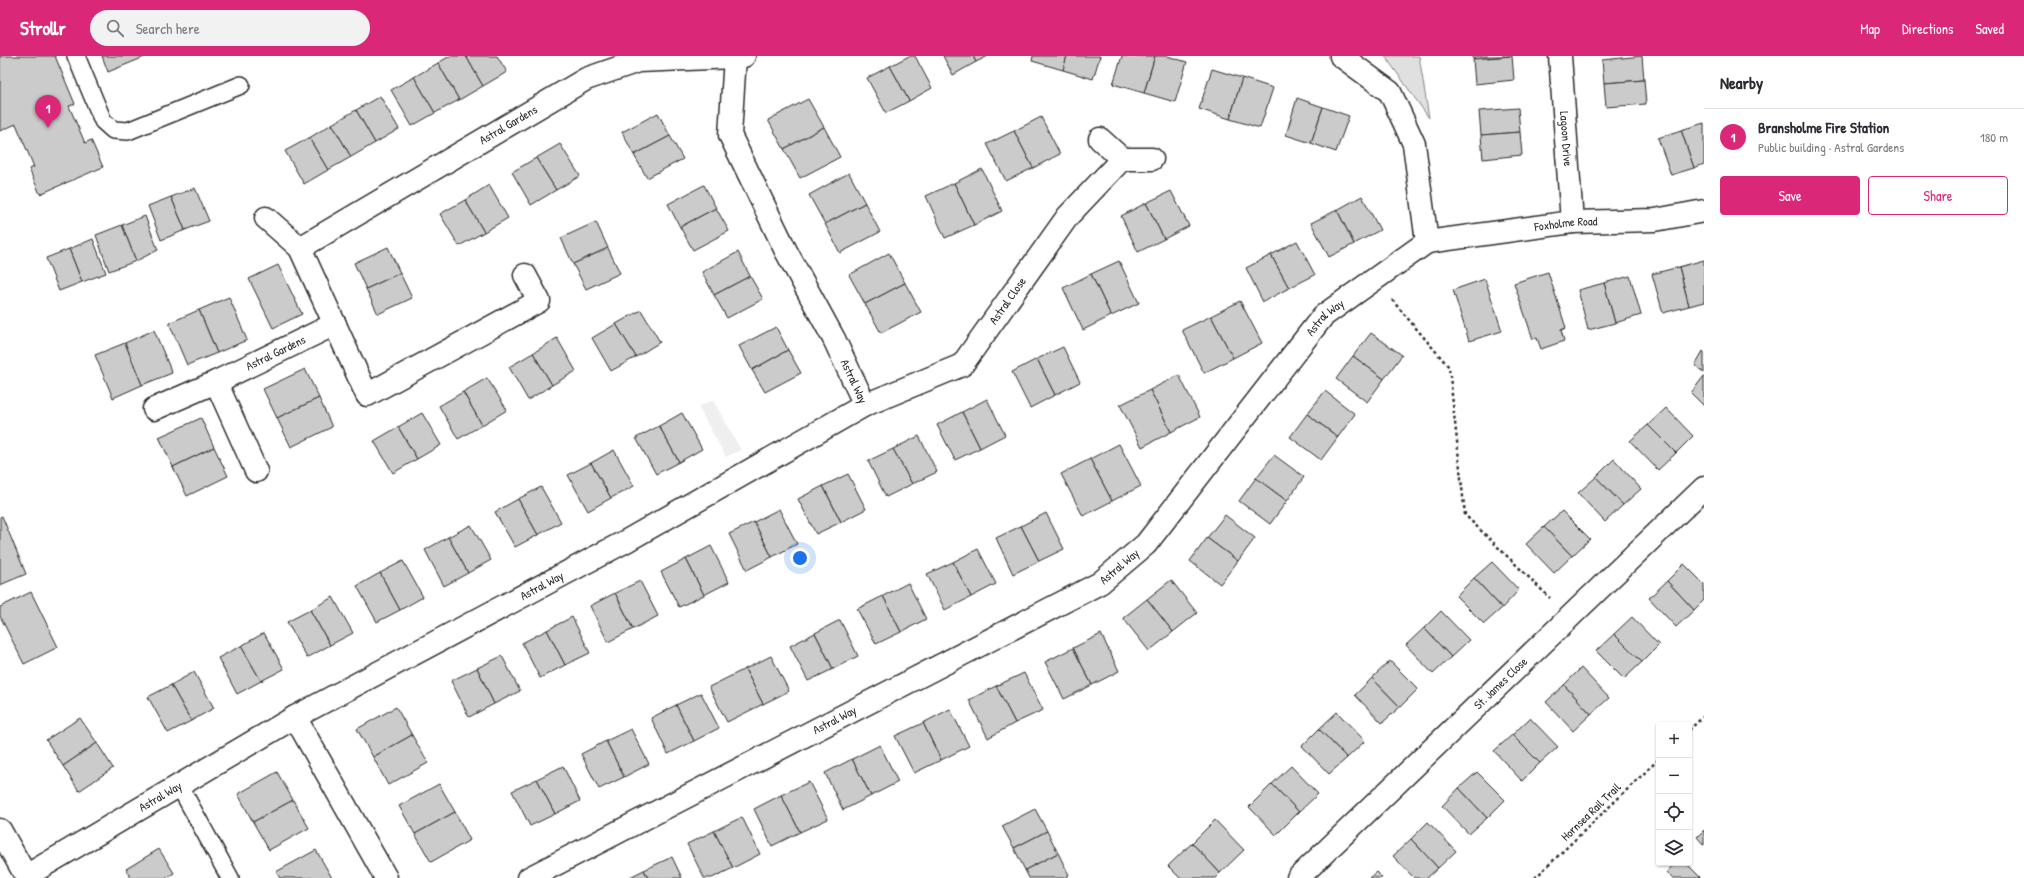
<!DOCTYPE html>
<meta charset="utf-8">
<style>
body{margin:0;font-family:"Patrick Hand",sans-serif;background:#f2f2f3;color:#2b2b33}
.controls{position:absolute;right:12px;bottom:12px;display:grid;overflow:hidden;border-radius:4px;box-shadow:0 1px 3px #0004}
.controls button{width:36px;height:36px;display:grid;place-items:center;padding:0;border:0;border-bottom:1px solid #e1e1e2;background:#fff;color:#2b2b33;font:20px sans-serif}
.you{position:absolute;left:800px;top:502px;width:14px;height:14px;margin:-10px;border:3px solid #fff;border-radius:50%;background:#1a73e8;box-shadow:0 0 0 6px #1a73e833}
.badge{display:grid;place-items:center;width:26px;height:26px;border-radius:50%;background:#db2777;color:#fff;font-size:13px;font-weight:700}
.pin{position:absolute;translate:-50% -33px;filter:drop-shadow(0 1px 2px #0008)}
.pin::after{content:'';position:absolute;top:21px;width:14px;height:12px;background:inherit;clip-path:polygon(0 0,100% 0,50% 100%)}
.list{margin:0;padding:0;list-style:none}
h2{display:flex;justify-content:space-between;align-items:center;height:52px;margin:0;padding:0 16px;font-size:17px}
h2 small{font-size:13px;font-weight:400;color:#7c7c81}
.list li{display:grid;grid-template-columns:26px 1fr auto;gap:12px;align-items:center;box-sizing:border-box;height:56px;padding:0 16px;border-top:1px solid #e1e1e2}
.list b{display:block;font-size:15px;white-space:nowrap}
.list p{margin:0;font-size:13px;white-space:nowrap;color:#7c7c81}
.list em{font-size:13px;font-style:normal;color:#7c7c81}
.actions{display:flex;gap:8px;padding:12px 16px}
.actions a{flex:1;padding:9px 0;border:1px solid #db2777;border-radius:4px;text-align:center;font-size:14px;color:#db2777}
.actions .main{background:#db2777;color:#fff}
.icon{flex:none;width:22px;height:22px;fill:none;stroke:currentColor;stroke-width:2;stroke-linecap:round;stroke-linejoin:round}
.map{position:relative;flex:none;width:1704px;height:822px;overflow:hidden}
header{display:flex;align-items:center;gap:24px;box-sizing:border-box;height:56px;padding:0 20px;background:#db2777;color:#fff}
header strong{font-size:19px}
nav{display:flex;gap:22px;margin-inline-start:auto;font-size:14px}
.search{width:280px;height:36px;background:#f2f2f3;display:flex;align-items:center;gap:10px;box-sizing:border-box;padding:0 14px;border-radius:22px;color:#7c7c81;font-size:15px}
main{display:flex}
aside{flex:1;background:#fff}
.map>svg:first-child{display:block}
</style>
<header>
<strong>Strollr</strong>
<div class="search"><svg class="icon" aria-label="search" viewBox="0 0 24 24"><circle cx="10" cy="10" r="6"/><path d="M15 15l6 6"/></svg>Search here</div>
<nav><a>Map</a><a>Directions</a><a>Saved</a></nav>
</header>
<main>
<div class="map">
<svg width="1704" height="822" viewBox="0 0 1704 822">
<rect width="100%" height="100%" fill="#fff"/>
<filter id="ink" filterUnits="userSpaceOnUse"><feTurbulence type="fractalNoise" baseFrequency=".025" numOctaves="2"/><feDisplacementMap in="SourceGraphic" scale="8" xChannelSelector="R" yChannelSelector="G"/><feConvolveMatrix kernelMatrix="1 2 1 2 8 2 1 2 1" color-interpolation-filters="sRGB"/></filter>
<g filter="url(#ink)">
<path fill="#efefef" d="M713,344L741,394L726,401L698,351Z"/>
<path fill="#e0e0e0" stroke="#868686" d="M1385,0H1419L1429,62Z"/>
<g fill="#cbcbcb" stroke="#2b2b2b">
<path d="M0,0H55L75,48L69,50L85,87L91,84L103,111L40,138L29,113L34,111L16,68L0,75Z"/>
<path d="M102,0H147L108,16Z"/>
<path d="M450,0H466L483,30L459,44L438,7Z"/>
<path d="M466,0H497L507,16L483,30Z"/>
<path d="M909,0H915L932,32L909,45L890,10Z"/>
<path d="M943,0H973L976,6L953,19Z"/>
<path d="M973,0H988L976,6Z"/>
<path d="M1033,0H1067L1063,14L1032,5Z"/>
<path d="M1067,0H1100L1093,23L1063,14Z"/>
<path d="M1122,0H1155L1144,37L1113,28Z"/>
<path d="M1155,0H1167L1187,6L1175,46L1144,37Z"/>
<path d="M1473,0H1512L1473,3Z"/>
<path d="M1512,0L1514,24L1475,28L1473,3Z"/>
<path d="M1642,0L1644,24L1604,27L1602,4Z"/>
<path d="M438,7L459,44L435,57L414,21Z"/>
<path d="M890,10L909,45L886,57L867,22Z"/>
<path d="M1212,13L1242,22L1230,63L1199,53Z"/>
<path d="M414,21L435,57L412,70L391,34Z"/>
<path d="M1242,22L1273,32L1260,72L1230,63Z"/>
<path d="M1644,24L1646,48L1606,51L1604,27Z"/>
<path d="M380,40L399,73L375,87L356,54Z"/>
<path d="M1297,42L1323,51L1311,87L1286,79Z"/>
<path d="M808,43L824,71L784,93L768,64Z"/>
<path d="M1323,51L1349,60L1336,96L1311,87Z"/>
<path d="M1518,52L1520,76L1481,79L1479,55Z"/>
<path d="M356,54L375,87L351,101L332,68Z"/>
<path d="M658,57L670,80L634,99L622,76Z"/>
<path d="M1041,61L1060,98L1033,112L1014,75Z"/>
<path d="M1704,67V108L1694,112L1681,74Z"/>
<path d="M332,68L351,101L328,114L309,82Z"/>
<path d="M824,71L840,101L800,122L784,93Z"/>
<path d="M1681,74L1694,112L1671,119L1658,82Z"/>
<path d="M1014,75L1033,112L1006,125L987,88Z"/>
<path d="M1520,76L1522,99L1483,103L1481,79Z"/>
<path d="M670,80L683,103L647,122L634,99Z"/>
<path d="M309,82L328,114L304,128L285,95Z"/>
<path d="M560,88L580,120L556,134L536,102Z"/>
<path d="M536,102L556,134L531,149L512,116Z"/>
<path d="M982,113L1002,155L974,169L954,127Z"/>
<path d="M849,117L865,147L825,168L809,139Z"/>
<path d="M954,127L974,169L945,182L926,140Z"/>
<path d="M489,129L508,162L484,176L465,144Z"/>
<path d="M704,129L716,152L680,171L668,148Z"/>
<path d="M195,132L209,165L185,174L171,141Z"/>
<path d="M1171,135L1189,170L1164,183L1146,147Z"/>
<path d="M1362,140L1380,174L1354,188L1337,154Z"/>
<path d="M171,141L185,174L161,184L148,150Z"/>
<path d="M465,144L484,176L459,190L440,158Z"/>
<path d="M865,147L880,176L840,197L825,168Z"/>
<path d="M1146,147L1164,183L1138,196L1121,160Z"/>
<path d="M716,152L729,175L693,194L680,171Z"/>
<path d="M1337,154L1354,188L1329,201L1311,167Z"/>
<path d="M145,160L158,194L136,205L122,169Z"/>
<path d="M596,166L608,192L573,208L561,182Z"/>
<path d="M122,169L136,205L109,215L96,179Z"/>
<path d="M93,183L106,217L82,226L69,193Z"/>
<path d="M1297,185L1315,219L1289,232L1271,199Z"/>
<path d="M388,191L400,217L366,233L354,207Z"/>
<path d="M608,192L620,217L586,233L573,208Z"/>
<path d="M69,193L82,226L59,235L46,202Z"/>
<path d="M738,196L750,220L714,239L702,216Z"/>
<path d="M889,197L905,227L865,248L849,219Z"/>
<path d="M1271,199L1289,232L1263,246L1246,212Z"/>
<path d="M1704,204V246L1689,250L1679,211Z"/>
<path d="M1119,205L1139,247L1111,260L1091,218Z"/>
<path d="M278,209L302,258L273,272L249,223Z"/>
<path d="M1679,211L1689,250L1663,257L1652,218Z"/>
<path d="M1548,216L1566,272L1561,274L1564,285L1541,293L1537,282L1533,283L1514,227Z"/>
<path d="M400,217L412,242L378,258L366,233Z"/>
<path d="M1091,218L1111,260L1083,274L1063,232Z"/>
<path d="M750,220L763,243L727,262L714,239Z"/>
<path d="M1630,220L1641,259L1615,267L1604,227Z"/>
<path d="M1485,223L1502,275L1469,285L1453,234Z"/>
<path d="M905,227L921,256L881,277L865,248Z"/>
<path d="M1604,227L1615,267L1588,274L1578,234Z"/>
<path d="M229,241L247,284L217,297L199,254Z"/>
<path d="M1240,245L1262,287L1233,302L1211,260Z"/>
<path d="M199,254L217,297L187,309L169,267Z"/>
<path d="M641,254L660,286L636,301L616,268Z"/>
<path d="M1211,260L1233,302L1204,317L1182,274Z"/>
<path d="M616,268L636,301L611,315L592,282Z"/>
<path d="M776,271L788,294L752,314L739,290Z"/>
<path d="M154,274L172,317L142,329L125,287Z"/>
<path d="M1371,277L1402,299L1384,323L1353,300Z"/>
<path d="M557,282L576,315L552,329L533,297Z"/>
<path d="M125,287L142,329L113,342L95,299Z"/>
<path d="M1063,291L1080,326L1055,339L1037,303Z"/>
<path d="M788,294L801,317L765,336L752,314Z"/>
<path d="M1703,295L1704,296V317L1695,309Z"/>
<path d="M533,297L552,329L528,344L509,311Z"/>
<path d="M1353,300L1384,323L1367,346L1336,323Z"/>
<path d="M1037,303L1055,339L1030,352L1012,316Z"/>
<path d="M305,313L319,342L277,362L263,333Z"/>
<path d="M1179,319L1200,361L1171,376L1150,334Z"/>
<path d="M1704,320V350L1691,337Z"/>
<path d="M487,322L507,354L482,369L463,336Z"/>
<path d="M1150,334L1171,376L1142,391L1120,349Z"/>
<path d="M1325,335L1355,358L1338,381L1307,358Z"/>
<path d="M463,336L482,369L458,383L439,350Z"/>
<path d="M319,342L332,371L291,391L277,362Z"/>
<path d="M987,343L1005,379L980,392L962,356Z"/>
<path d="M1666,352L1693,380L1676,397L1648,369Z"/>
<path d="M962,356L980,392L955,404L937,369Z"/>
<path d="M422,357L441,389L417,403L398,371Z"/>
<path d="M682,357L702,393L679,406L659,370Z"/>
<path d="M1307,358L1338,381L1321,404L1290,381Z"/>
<path d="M201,362L214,391L173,411L159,381Z"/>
<path d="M1648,369L1676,397L1658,414L1630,385Z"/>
<path d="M659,370L679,406L656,418L636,382Z"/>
<path d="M398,371L417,403L393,417L374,385Z"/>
<path d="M919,380L937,416L912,428L893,393Z"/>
<path d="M1119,388L1141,430L1112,445L1090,403Z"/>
<path d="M214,391L228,420L187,440L173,411Z"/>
<path d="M893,393L912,428L886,441L868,405Z"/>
<path d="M614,394L634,430L611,442L591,407Z"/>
<path d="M1274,399L1304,421L1287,445L1256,422Z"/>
<path d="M1090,403L1112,445L1083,460L1061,418Z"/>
<path d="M1614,403L1641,433L1623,449L1596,421Z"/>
<path d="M591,407L611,442L588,455L568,419Z"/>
<path d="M848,418L866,453L841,466L823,430Z"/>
<path d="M1596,421L1623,449L1605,466L1578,437Z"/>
<path d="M1256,422L1287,445L1270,468L1239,445Z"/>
<path d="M823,430L841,466L816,478L798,443Z"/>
<path d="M541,431L561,466L538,479L518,443Z"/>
<path d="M518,443L538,479L515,491L495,456Z"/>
<path d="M779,453L797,488L772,501L754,466Z"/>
<path d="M1562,455L1590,483L1572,500L1544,471Z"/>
<path d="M1046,457L1064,493L1039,505L1021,470Z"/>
<path d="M1225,459L1255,482L1238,505L1207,482Z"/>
<path d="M2,460L26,518L0,529V461Z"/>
<path d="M754,466L772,501L747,514L729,478Z"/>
<path d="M471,469L491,504L468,517L448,481Z"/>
<path d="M1021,470L1039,505L1013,518L996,482Z"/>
<path d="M1544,471L1572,500L1554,517L1526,488Z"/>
<path d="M448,481L468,517L444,530L425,494Z"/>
<path d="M1207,482L1238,505L1220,528L1190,505Z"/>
<path d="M711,490L729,526L704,539L686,503Z"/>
<path d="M978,493L996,528L971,541L953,506Z"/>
<path d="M686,503L704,539L679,551L661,516Z"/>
<path d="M403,505L423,541L400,554L380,517Z"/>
<path d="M953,506L971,541L945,554L927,518Z"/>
<path d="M1492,506L1519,534L1502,552L1474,522Z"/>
<path d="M1684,508L1704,528V544L1694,554L1667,525Z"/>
<path d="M380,517L400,554L377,566L357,530Z"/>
<path d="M1474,522L1502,552L1484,568L1456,540Z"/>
<path d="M1171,524L1197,557L1173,576L1147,543Z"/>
<path d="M640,525L658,560L633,573L615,537Z"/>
<path d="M1667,525L1694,554L1676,571L1649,542Z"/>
<path d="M908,527L926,563L901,576L883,540Z"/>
<path d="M31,536L58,591L24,608L0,560V551Z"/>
<path d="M615,537L633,573L608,586L590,550Z"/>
<path d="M883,540L901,576L876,588L857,553Z"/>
<path d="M333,541L353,577L330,589L310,554Z"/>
<path d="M1147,543L1173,576L1149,595L1123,562Z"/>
<path d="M310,554L330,589L307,602L287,566Z"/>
<path d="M1441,555L1469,584L1451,601L1424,572Z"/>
<path d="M572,561L590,597L565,609L547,574Z"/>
<path d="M1632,561L1659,589L1642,606L1614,578Z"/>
<path d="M840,564L858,600L833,613L815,577Z"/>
<path d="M1424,572L1451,601L1433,618L1406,589Z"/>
<path d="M547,574L565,609L540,622L522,587Z"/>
<path d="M264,577L284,613L261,625L241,590Z"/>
<path d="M815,577L833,613L808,625L790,590Z"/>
<path d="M1101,578L1119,615L1092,629L1073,592Z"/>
<path d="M1614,578L1642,606L1624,623L1596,595Z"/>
<path d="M241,590L261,625L237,638L218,602Z"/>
<path d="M1073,592L1092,629L1064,643L1045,606Z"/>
<path d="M502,600L520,635L494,648L477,612Z"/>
<path d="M771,600L789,635L763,648L745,613Z"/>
<path d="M1390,605L1418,633L1400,651L1372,622Z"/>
<path d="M477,612L494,648L469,661L451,625Z"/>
<path d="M1581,612L1609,642L1591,658L1564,629Z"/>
<path d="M745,613L763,648L727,666L709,631Z"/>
<path d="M194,616L214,652L191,665L171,629Z"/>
<path d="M1024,617L1043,654L1015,667L996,630Z"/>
<path d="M1372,622L1400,651L1382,667L1355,639Z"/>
<path d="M171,629L191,665L168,677L148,641Z"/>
<path d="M1564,629L1591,658L1573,675L1546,646Z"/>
<path d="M996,630L1015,667L988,682L969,644Z"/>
<path d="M701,637L719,672L694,685L676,649Z"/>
<path d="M676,649L694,685L668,698L651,662Z"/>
<path d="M396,651L412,679L373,701L357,673Z"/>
<path d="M950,653L969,690L941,704L923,667Z"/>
<path d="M1337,656L1365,685L1347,702L1319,673Z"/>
<path d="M80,662L97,687L63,710L46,684Z"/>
<path d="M1530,662L1558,691L1540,707L1512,679Z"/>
<path d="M923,667L941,704L914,717L895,680Z"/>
<path d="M631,673L649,708L624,721L606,685Z"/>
<path d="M1319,673L1347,702L1329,718L1302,690Z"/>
<path d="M412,679L428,707L388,729L373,701Z"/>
<path d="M1512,679L1540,707L1522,725L1494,695Z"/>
<path d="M606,685L624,721L599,733L581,698Z"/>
<path d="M97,687L113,712L79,735L63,710Z"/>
<path d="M880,689L898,726L871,740L852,703Z"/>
<path d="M852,703L871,740L843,754L825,717Z"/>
<path d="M563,710L580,745L555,758L537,723Z"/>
<path d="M1291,710L1318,738L1299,756L1272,728Z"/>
<path d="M277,716L293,744L253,766L238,738Z"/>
<path d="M1477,716L1505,744L1487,762L1459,732Z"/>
<path d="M537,723L555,758L530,770L512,735Z"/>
<path d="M809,726L828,763L800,776L781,739Z"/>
<path d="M439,728L455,756L415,778L399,750Z"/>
<path d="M1272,728L1299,756L1276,779L1249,751Z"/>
<path d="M1459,732L1487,762L1469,778L1442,750Z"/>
<path d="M781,739L800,776L772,790L754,753Z"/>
<path d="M293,744L309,772L269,794L253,766Z"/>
<path d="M1035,753L1047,775L1014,792L1002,770Z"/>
<path d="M455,756L470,784L431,806L415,778Z"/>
<path d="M742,761L760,798L733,812L714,775Z"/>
<path d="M1215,764L1244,794L1220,817L1192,787Z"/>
<path d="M1428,766L1456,795L1438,812L1411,783Z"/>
<path d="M1704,774V789L1697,781Z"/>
<path d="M714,775L733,812L712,822H704L687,788Z"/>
<path d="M1047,775L1058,797L1025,814L1014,792Z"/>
<path d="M1411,783L1438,812L1427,822H1414L1393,800Z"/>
<path d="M1192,787L1220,817L1215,822H1180L1168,810Z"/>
<path d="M159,793L174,817L166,822H131L126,813Z"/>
<path d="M316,794L332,822H280L276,816Z"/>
<path d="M1058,797L1069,819L1064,822H1029L1025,814Z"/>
<path d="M672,801L682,822H648L644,814Z"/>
<path d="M1676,807H1686L1701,822H1672L1666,816Z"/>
<path d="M644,814L648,822H628Z"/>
<path d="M1376,816L1382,822H1369Z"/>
</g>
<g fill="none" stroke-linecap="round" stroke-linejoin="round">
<defs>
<g id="service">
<path d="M76,0L103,65L113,74L128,75L241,29"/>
<path d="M179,729L230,822"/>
</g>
<g id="minor">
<path id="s1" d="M744,0L735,1L730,79L786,195L834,283L865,349"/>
<path id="s2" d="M1560,0L1572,166"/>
<path d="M1100,83L1122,103H1152"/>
<path d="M266,162L300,192L367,339L539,245L525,219"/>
<path id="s3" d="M1427,186L1572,166L1655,164L1704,155"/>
<path id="s4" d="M300,192L586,23L638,5L735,1"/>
<path d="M216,326L256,415"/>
<path id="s5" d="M154,353L216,326L335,268"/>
<path d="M295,661L386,822"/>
<path id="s6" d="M26,820L295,661L628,484L865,349L962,309L1068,160L1122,103"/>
<path id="s7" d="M529,822L1100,527L1146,488L1323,260L1427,186L1414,88L1390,36L1341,0"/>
<path id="s8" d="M1298,822L1704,432"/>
</g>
<path id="tertiary" d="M0,774L27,822"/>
</defs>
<use href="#service" stroke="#2b2b2b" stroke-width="20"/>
<use href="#minor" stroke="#2b2b2b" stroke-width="25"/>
<use href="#tertiary" stroke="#2b2b2b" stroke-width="25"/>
<g stroke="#2b2b2b" stroke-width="2.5" stroke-dasharray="3 3" stroke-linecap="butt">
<path d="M1392,244L1449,311L1465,459L1550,542"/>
<path d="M1689,674L1704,660"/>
<path d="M1535,822L1659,703"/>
</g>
<use href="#service" stroke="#fff" stroke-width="17"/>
<use href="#minor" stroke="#fff" stroke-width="22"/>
<use href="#tertiary" stroke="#fff" stroke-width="22"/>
</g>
</g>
<g text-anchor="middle" stroke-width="3" stroke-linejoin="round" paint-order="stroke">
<g font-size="12" fill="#2b2b2b" stroke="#fff">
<text dy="4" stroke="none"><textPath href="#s4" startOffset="242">Astral Gardens</textPath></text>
<text dy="4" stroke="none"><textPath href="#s2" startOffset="83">Lagoon Drive</textPath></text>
<text dy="4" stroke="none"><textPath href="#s3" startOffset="140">Foxholme Road</textPath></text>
<text dy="4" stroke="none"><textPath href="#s6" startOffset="1146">Astral Close</textPath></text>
<text dy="4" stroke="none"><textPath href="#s7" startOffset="992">Astral Way</textPath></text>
<text dy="4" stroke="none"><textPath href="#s5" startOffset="134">Astral Gardens</textPath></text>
<text dy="4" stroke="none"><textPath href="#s1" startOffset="363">Astral Way</textPath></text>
<text dy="4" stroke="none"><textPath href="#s7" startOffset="668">Astral Way</textPath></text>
<text dy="4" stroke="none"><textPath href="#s6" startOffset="592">Astral Way</textPath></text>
<text dy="4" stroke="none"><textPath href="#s8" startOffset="281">St. James Close</textPath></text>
<text dy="4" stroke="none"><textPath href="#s7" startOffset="344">Astral Way</textPath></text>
<text dy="4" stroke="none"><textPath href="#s6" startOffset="156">Astral Way</textPath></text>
<text transform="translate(1591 756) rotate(-44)" y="4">Hornsea Rail Trail</text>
</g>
</g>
</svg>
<div class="controls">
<button>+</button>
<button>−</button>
<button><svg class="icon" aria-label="locate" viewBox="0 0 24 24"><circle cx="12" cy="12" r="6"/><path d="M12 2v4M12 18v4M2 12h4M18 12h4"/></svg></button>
<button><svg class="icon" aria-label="layers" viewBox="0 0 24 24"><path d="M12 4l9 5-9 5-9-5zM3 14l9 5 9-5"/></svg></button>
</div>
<div class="you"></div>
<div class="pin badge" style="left:48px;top:72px">1</div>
</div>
<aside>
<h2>Nearby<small></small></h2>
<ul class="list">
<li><span class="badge">1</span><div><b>Bransholme Fire Station</b><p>Public building · Astral Gardens</p></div><em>180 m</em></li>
</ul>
<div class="actions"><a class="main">Save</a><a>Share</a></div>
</aside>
</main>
